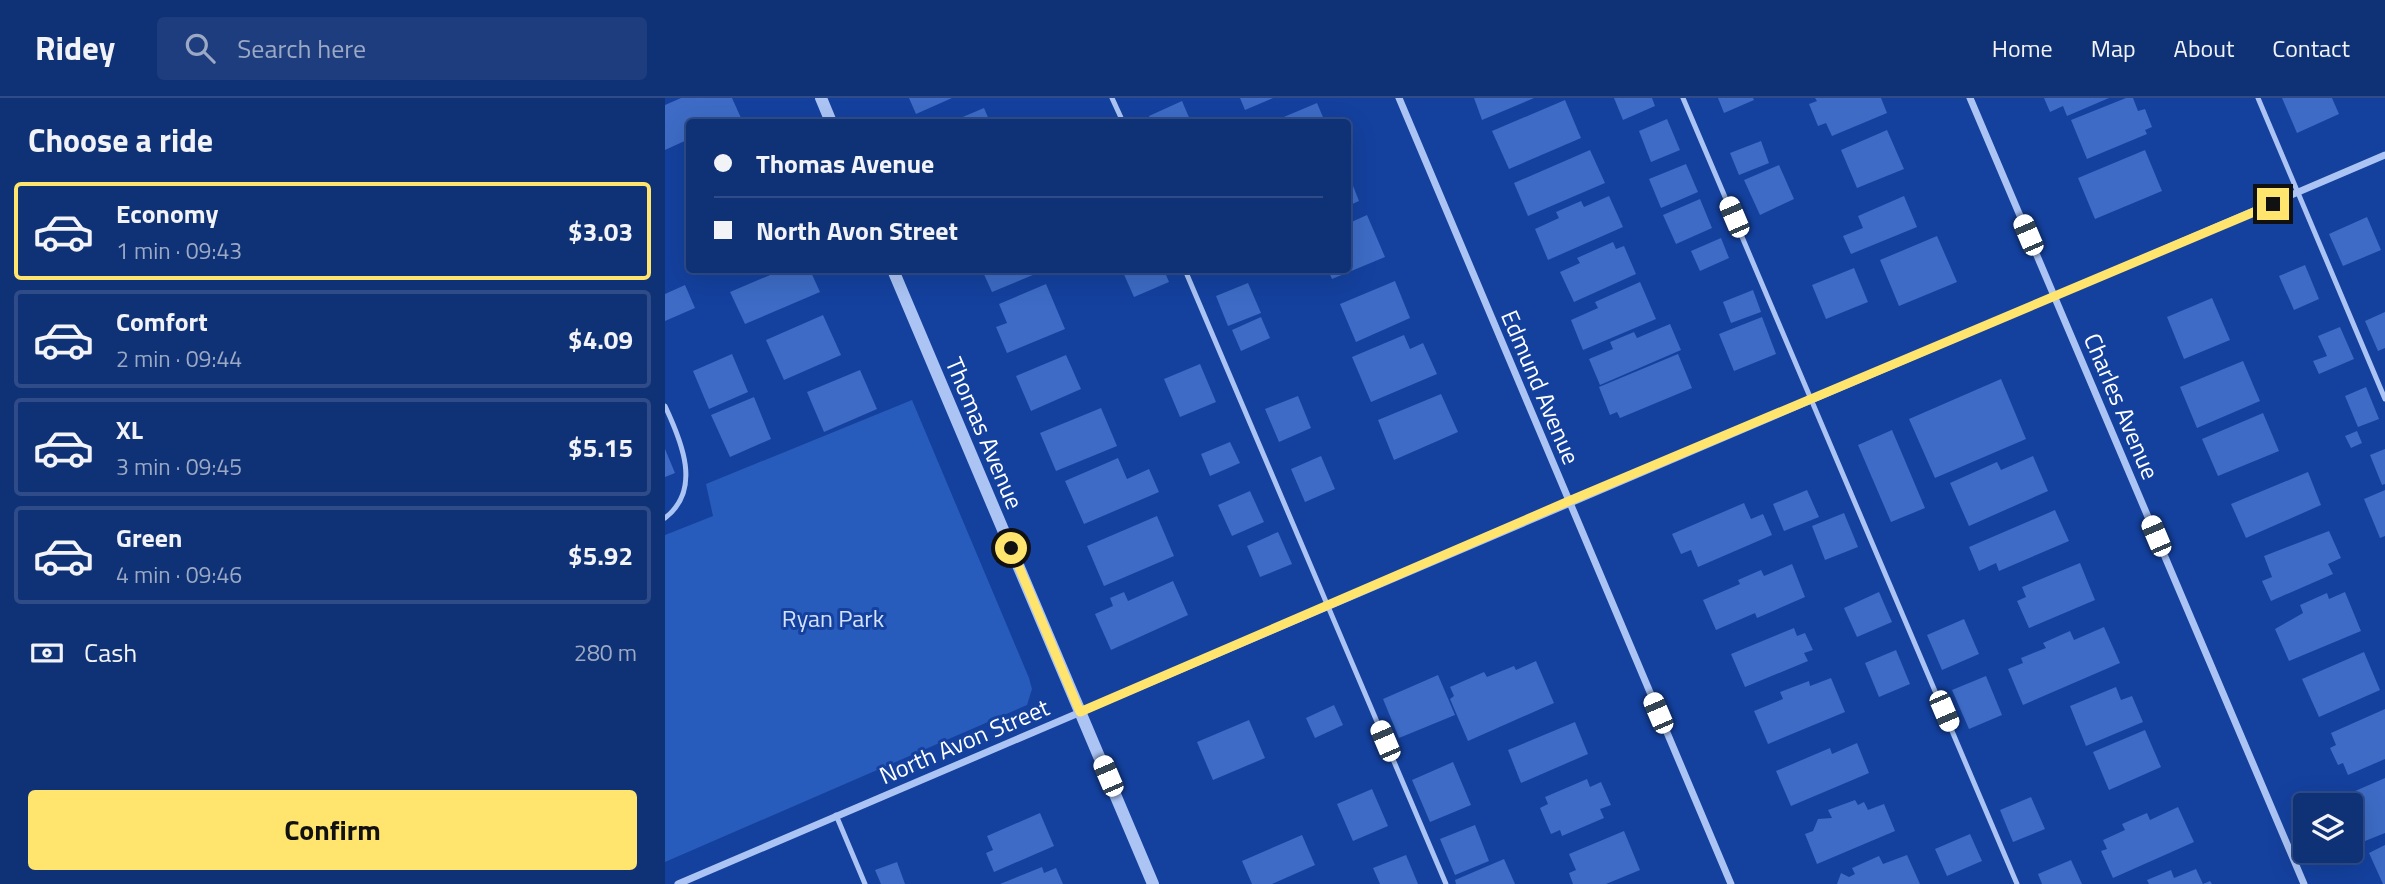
<!DOCTYPE html>
<html lang="en">
<head>
<meta charset="utf-8">
<style>
  :root { --surface:#0f3176; --page:#1d3d7e; --text:#f1f3f6; --muted:#9ba9c5; --line:#2f4c88; --accent:#ffe46e }
  body { margin:0; font-family:"Titillium Web",sans-serif; background:var(--page); color:var(--text); height:100vh; display:flex; flex-direction:column; font-size:26px; white-space:nowrap }
  * { box-sizing:border-box; margin:0 }
  p { font-size:23px; color:var(--muted) }
  .icon { flex:none; width:38px; height:38px; fill:none; stroke:currentColor; stroke-width:2; stroke-linecap:round; stroke-linejoin:round }
  .map { position:relative; flex:1; overflow:hidden }
  .panel { display:flex; flex-direction:column; background:var(--surface); width:665px }
  .panel>* { flex:none }
  .banner { position:absolute; left:21px; top:21px; width:665px; height:154px; border-radius:7px; box-shadow:0 7px 28px #0002,0 0 0 2px var(--line); display:grid; align-content:center; height:154px; padding:0 28px; background:var(--surface) }
  .fabs { position:absolute; left:1628px; top:695px; display:grid; gap:14px }
  .fabs a { display:grid; place-items:center; width:70px; height:70px; border-radius:7px; background:var(--surface); box-shadow:0 7px 28px #0002,0 0 0 2px var(--line); font-size:35px }
  .end { position:absolute; width:32px; height:32px; margin:-16px; border:9px solid #ffe46e; background:#111; box-shadow:0 0 0 4px #111 }
  .from { border-radius:50% }
  .car { position:absolute; width:21px; height:42px; margin:-21px -10px; border-radius:9px; box-shadow:0 0 5px 2px #0007; background:linear-gradient(#fff 24%,#345 0 40%,#fff 0 76%,#345 0 86%,#fff 0) }
  .banner b { display:flex; align-items:center; gap:24px; height:66px; font-size:26px }
  .banner b+b { border-top:2px solid var(--line) }
  .banner i { width:18px; height:18px; background:var(--text) }
  ul { padding:0; list-style:none }
  li { display:flex; align-items:center; gap:21px; height:98px; margin:0 14px 10px; padding:0 14px; border:4px solid var(--line); border-radius:7px }
  li div { flex:1 }
  li b { display:block; font-size:26px }
  li em { font-style:normal; font-weight:700 }
  li.active { border-color:var(--accent) }
  li>.icon { width:63px; height:63px; stroke-width:1.5 }
  h2 { padding:0 28px; font-size:32px; line-height:84px }
  .pay { display:flex; align-items:center; gap:18px; height:77px; padding:0 28px; font-size:26px }
  .pay p { margin-inline-start:auto }
  .action { display:flex; gap:14px; margin-top:auto; padding:14px 28px }
  .action a { flex:1; height:80px; border-radius:7px; background:var(--accent); color:#111; font-size:28px; font-weight:700; line-height:80px; text-align:center }
  header { display:flex; align-items:center; gap:42px; box-sizing:border-box; height:98px; padding:0 35px; background:var(--surface); border-bottom:2px solid var(--line) }
  header strong { font-size:33px }
  nav { display:flex; gap:38px; margin-inline-start:auto; font-size:24px }
  .search { width:490px; height:63px; background:var(--page); display:flex; align-items:center; gap:18px; box-sizing:border-box; padding:0 24px; border-radius:7px; color:var(--muted); font-size:26px }
  main { display:flex; flex:1; min-height:0 }
  .map>svg:first-child { display:block }
  .green { fill:#275bbc }
  .building { fill:#3d6bc5 }
  .lines { fill:none; stroke-linecap:round; stroke-linejoin:round }
  .service { stroke:#abc4f4; stroke-width:5 }
  .minor { stroke:#abc4f4; stroke-width:7 }
  .tertiary { stroke:#abc4f4; stroke-width:12 }
  .route { stroke:#ffe46e; stroke-width:9 }
  .labels { text-anchor:middle; dominant-baseline:central; stroke-width:6; stroke-linejoin:round; paint-order:stroke }
  .street-label { font-size:24px; fill:#fff; stroke:#14419e }
  .park-label { font-size:24px; fill:#d4e2fd; stroke:#14419e }
</style>
</head>
<body>
<header>
<strong>Ridey</strong>
<div class="search"><svg class="icon" aria-label="search" viewBox="0 0 24 24"><circle cx="10" cy="10" r="6"/><path d="M15 15l6 6"/></svg>Search here</div>
<nav><a>Home</a><a>Map</a><a>About</a><a>Contact</a></nav>
</header>
<main>
<section class="panel">
<h2>Choose a ride</h2>
<ul>
<li class="active"><svg class="icon" aria-label="car" viewBox="0 0 24 24"><path d="M5 17H2v-5l4-1 3-4h7l3 4 3 1v5h-3M9 17h6M6 11h13"/><circle cx="7" cy="17" r="2"/><circle cx="17" cy="17" r="2"/></svg><div><b>Economy</b><p>1 min · 09:43</p></div><em>$3.03</em></li>
<li><svg class="icon" aria-label="car" viewBox="0 0 24 24"><path d="M5 17H2v-5l4-1 3-4h7l3 4 3 1v5h-3M9 17h6M6 11h13"/><circle cx="7" cy="17" r="2"/><circle cx="17" cy="17" r="2"/></svg><div><b>Comfort</b><p>2 min · 09:44</p></div><em>$4.09</em></li>
<li><svg class="icon" aria-label="car" viewBox="0 0 24 24"><path d="M5 17H2v-5l4-1 3-4h7l3 4 3 1v5h-3M9 17h6M6 11h13"/><circle cx="7" cy="17" r="2"/><circle cx="17" cy="17" r="2"/></svg><div><b>XL</b><p>3 min · 09:45</p></div><em>$5.15</em></li>
<li><svg class="icon" aria-label="car" viewBox="0 0 24 24"><path d="M5 17H2v-5l4-1 3-4h7l3 4 3 1v5h-3M9 17h6M6 11h13"/><circle cx="7" cy="17" r="2"/><circle cx="17" cy="17" r="2"/></svg><div><b>Green</b><p>4 min · 09:46</p></div><em>$5.92</em></li>
</ul>
<div class="pay"><svg class="icon" aria-label="cash" viewBox="0 0 24 24"><path d="M3 7h18v10H3z"/><circle cx="12" cy="12" r="2"/></svg>Cash<p>280 m</p></div>
<div class="action"><a>Confirm</a></div>
</section>
<div class="map">
<svg width="1720" height="786" viewBox="0 0 1720 786">
  <rect width="100%" height="100%" fill="#14419e"/>
  <!-- green -->
  <path class="green" d="M247,302L364,580L367,591L362,607L0,764V437L48,418L41,386Z"/>
  <!-- building -->
  <g class="building">
    <path d="M16,0H67L76,20L65,24H24V41L0,52V7Z"/>
    <path d="M244,0H287L251,16Z"/>
    <path d="M575,0H608L580,12Z"/>
    <path d="M809,0H869L817,22Z"/>
    <path d="M949,0H987L990,8L958,22Z"/>
    <path d="M1053,0H1088L1089,2L1059,15Z"/>
    <path d="M1150,0H1216L1222,15L1167,38L1161,25L1153,28L1144,6L1152,3Z"/>
    <path d="M1379,0H1444L1402,18L1398,8L1385,14Z"/>
    <path d="M1461,0H1468L1473,13L1480,11L1487,29L1480,32L1482,36L1422,61L1406,22Z"/>
    <path d="M1617,0H1667L1674,16L1632,35Z"/>
    <path d="M900,2L916,40L844,71L827,33Z"/>
    <path d="M517,3L526,24H487L484,18Z"/>
    <path d="M652,5L660,24H607Z"/>
    <path d="M319,10L325,24H286Z"/>
    <path d="M1002,21L1015,52L986,64L974,33Z"/>
    <path d="M1222,32L1239,71L1192,90L1176,52Z"/>
    <path d="M1096,43L1104,65L1074,77L1065,55Z"/>
    <path d="M925,52L940,85L863,118L849,85Z"/>
    <path d="M1480,52L1497,93L1430,121L1413,80Z"/>
    <path d="M1021,66L1033,94L996,110L984,81Z"/>
    <path d="M1114,67L1129,101L1095,117L1079,82Z"/>
    <path d="M683,75L694,103L683,108Z"/>
    <path d="M944,98L958,129L883,162L870,131L894,120L891,114L916,103L919,109Z"/>
    <path d="M1239,98L1252,129L1186,156L1178,138L1198,130L1193,118Z"/>
    <path d="M1035,101L1047,130L1011,146L998,117Z"/>
    <path d="M702,117L720,159L667,181L663,172H682V126Z"/>
    <path d="M1702,119L1716,152L1678,168L1664,136Z"/>
    <path d="M1272,138L1292,184L1234,208L1215,162Z"/>
    <path d="M1056,140L1064,160L1035,173L1026,153Z"/>
    <path d="M948,144L951,151L959,148L971,176L909,204L895,174L915,165L912,160Z"/>
    <path d="M1640,167L1654,201L1629,212L1614,178Z"/>
    <path d="M1189,170L1203,204L1161,221L1147,187Z"/>
    <path d="M117,172H145L155,194L80,226L65,194Z"/>
    <path d="M317,172H380L327,194Z"/>
    <path d="M457,172H499L504,184L469,199Z"/>
    <path d="M730,183L745,220L691,244L675,206Z"/>
    <path d="M975,184L991,221L918,252L906,222L933,210L930,204Z"/>
    <path d="M583,185L596,215L563,228L551,198Z"/>
    <path d="M381,186L400,231L342,255L331,229L342,225L334,206Z"/>
    <path d="M20,187L30,210L0,223V196Z"/>
    <path d="M1088,192L1096,214L1066,225L1058,204Z"/>
    <path d="M1547,200L1565,242L1519,261L1502,219Z"/>
    <path d="M1720,214V250L1713,253L1700,223Z"/>
    <path d="M158,217L176,257L119,282L101,242Z"/>
    <path d="M596,219L605,240L576,253L567,232Z"/>
    <path d="M1097,219L1111,256L1069,273L1054,236Z"/>
    <path d="M1005,226L1016,252L935,287L924,261L948,251L945,244L969,234L972,240Z"/>
    <path d="M1675,229L1689,261L1654,276L1648,263L1662,258L1653,238Z"/>
    <path d="M739,237L745,251L758,245L772,276L706,304L687,259Z"/>
    <path d="M67,256L83,294L44,311L28,273Z"/>
    <path d="M1013,256L1027,290L955,320L952,314L945,317L934,289Z"/>
    <path d="M401,257L416,291L366,313L351,278Z"/>
    <path d="M1578,263L1595,303L1532,330L1515,289Z"/>
    <path d="M535,266L551,304L515,319L499,281Z"/>
    <path d="M195,272L212,311L159,334L142,294Z"/>
    <path d="M1336,281L1361,341L1270,380L1244,321Z"/>
    <path d="M1701,289L1714,321L1693,329L1680,298Z"/>
    <path d="M776,296L793,334L729,362L713,322Z"/>
    <path d="M633,298L646,330L614,344L600,311Z"/>
    <path d="M89,299L106,341L65,359L46,317Z"/>
    <path d="M436,310L452,348L391,373L375,335Z"/>
    <path d="M1598,315L1614,353L1553,378L1537,341Z"/>
    <path d="M1227,332L1260,410L1226,424L1193,347Z"/>
    <path d="M1692,333L1697,345L1686,350L1680,338Z"/>
    <path d="M565,344L575,365L545,378L536,356Z"/>
    <path d="M0,351L10,375L0,379Z"/>
    <path d="M1720,351V386L1717,387L1705,357Z"/>
    <path d="M656,358L670,391L640,404L626,371Z"/>
    <path d="M1368,358L1383,393L1304,428L1285,385L1332,364L1336,372Z"/>
    <path d="M453,360L462,381L484,371L494,394L419,426L400,383Z"/>
    <path d="M1643,374L1656,407L1581,440L1566,406Z"/>
    <path d="M1142,392L1154,419L1119,433L1108,406Z"/>
    <path d="M1720,392V438L1715,440L1699,401Z"/>
    <path d="M585,393L599,424L567,438L553,407Z"/>
    <path d="M1079,405L1086,421L1098,416L1107,437L1033,469L1026,452L1016,456L1007,436Z"/>
    <path d="M1390,412L1404,443L1334,473L1331,465L1314,473L1304,449Z"/>
    <path d="M1179,415L1193,449L1160,462L1147,428Z"/>
    <path d="M492,418L509,458L439,488L422,448Z"/>
    <path d="M1664,433L1676,460L1663,466L1668,476L1606,503L1597,483L1607,479L1599,458Z"/>
    <path d="M613,434L627,466L595,479L582,448Z"/>
    <path d="M1415,465L1430,502L1364,530L1352,503L1361,499L1357,489Z"/>
    <path d="M1127,466L1140,499L1092,520L1090,515L1051,532L1038,502L1075,486L1073,482L1096,472L1099,478Z"/>
    <path d="M508,483L523,517L446,552L430,516L448,508L445,500L459,494L463,503Z"/>
    <path d="M1214,494L1227,524L1192,539L1179,510Z"/>
    <path d="M1680,494L1696,533L1624,563L1610,531L1638,515L1635,507L1662,495L1664,501Z"/>
    <path d="M1299,521L1314,556L1277,572L1262,537Z"/>
    <path d="M1439,529L1455,565L1358,607L1343,571L1358,565L1356,560L1381,550L1378,545L1405,533L1409,542Z"/>
    <path d="M1129,530L1132,538L1140,535L1148,552L1139,555L1143,563L1080,589L1066,556Z"/>
    <path d="M1231,552L1245,586L1214,599L1200,565Z"/>
    <path d="M1699,554L1715,592L1654,619L1637,581Z"/>
    <path d="M871,563L889,605L803,643L785,601L789,598L785,589L819,574L822,579L849,568L851,572Z"/>
    <path d="M773,577L790,617L734,640L718,601Z"/>
    <path d="M1321,578L1337,617L1304,631L1287,592Z"/>
    <path d="M1166,580L1180,614L1103,646L1089,613L1118,601L1115,594L1144,583L1145,588Z"/>
    <path d="M1451,589L1456,602L1467,598L1478,624L1421,648L1405,608Z"/>
    <path d="M669,607L678,627L650,640L641,620Z"/>
    <path d="M1720,611V661L1683,677L1678,665L1673,667L1665,650L1671,647L1666,635Z"/>
    <path d="M584,622L600,660L548,682L532,644Z"/>
    <path d="M910,624L923,656L856,685L843,652Z"/>
    <path d="M1480,632L1496,669L1444,692L1428,654Z"/>
    <path d="M1192,645L1204,675L1126,708L1111,673L1165,650L1167,656Z"/>
    <path d="M788,664L806,707L765,724L747,682Z"/>
    <path d="M1720,680V735L1700,743L1681,697Z"/>
    <path d="M922,681L925,689L936,684L946,707L935,711L939,720L897,738L895,732L886,736L875,710L883,706L880,699Z"/>
    <path d="M707,691L723,728L688,743L672,706Z"/>
    <path d="M1366,699L1380,731L1348,744L1335,712Z"/>
    <path d="M1190,702L1193,707L1199,704L1203,712L1219,706L1230,733L1152,766L1140,736L1148,733L1153,721L1167,720L1163,712Z"/>
    <path d="M1513,709L1529,744L1448,780L1436,753L1442,751L1438,742L1460,732L1457,726L1482,715L1485,722Z"/>
    <path d="M375,715L389,748L329,774L321,755L328,752L322,738Z"/>
    <path d="M810,727L824,763L790,777L775,741Z"/>
    <path d="M959,733L975,772L941,786H908L904,775L911,772L904,756Z"/>
    <path d="M1305,736L1317,763L1282,778L1270,751Z"/>
    <path d="M637,737L650,767L607,786H587L577,763Z"/>
    <path d="M1720,747V786H1718L1704,755Z"/>
    <path d="M741,757L753,786H715L708,770Z"/>
    <path d="M1242,757L1255,786H1172L1176,775L1184,779L1190,776L1187,770L1214,758L1218,766Z"/>
    <path d="M839,761L850,786H791L790,782Z"/>
    <path d="M1406,762L1417,786H1377L1373,776Z"/>
    <path d="M232,764L240,786H216L210,772Z"/>
    <path d="M377,769L379,775L391,770L398,786H335Z"/>
    <path d="M1531,771L1538,786L1545,783L1547,786H1484L1482,782L1506,772L1509,780Z"/>
  </g>
  <g class="lines">
    <!-- service -->
    <g class="service">
      <path d="M447,0L458,24"/>
      <path d="M1018,0L1352,786"/>
      <path d="M1593,0L1720,301"/>
      <path d="M520,172L781,786"/>
      <path d="M0,308C17,344 37,392 0,420"/>
      <path d="M171,717L200,786"/>
    </g>
    <!-- minor -->
    <g class="minor">
      <path d="M734,0L1066,786"/>
      <path d="M1305,0L1639,786"/>
      <path d="M13,786L1720,57"/>
    </g>
    <!-- tertiary -->
    <g class="tertiary">
      <path d="M156,0L166,24"/>
      <path d="M228,172L488,786"/>
    </g>
  </g>
  <g class="lines">
    <!-- route -->
    <path class="route" d="M346,450L415,614L904,403L1608,106"/>
  </g>
  <g class="labels">
    <!-- street labels -->
    <g class="street-label">
      <text transform="translate(876 289) rotate(67)">Edmund Avenue</text>
      <text transform="translate(1457 308) rotate(67)">Charles Avenue</text>
      <text transform="translate(320 335) rotate(67)">Thomas Avenue</text>
      <text transform="translate(299 643) rotate(-23)">North Avon Street</text>
    </g>
    <!-- park labels -->
    <g class="park-label">
      <text x="168" y="520">Ryan Park</text>
    </g>
  </g>
</svg>
<div class="fabs">
<a><svg class="icon" aria-label="layers" viewBox="0 0 24 24"><path d="M12 4l9 5-9 5-9-5zM3 14l9 5 9-5"/></svg></a>
</div>
<i class="end from" style="left:346px;top:450px"></i>
<i class="end" style="left:1608px;top:106px"></i>
<i class="car" style="left:1069px;top:119px;rotate:337deg"></i>
<i class="car" style="left:1363px;top:137px;rotate:337deg"></i>
<i class="car" style="left:1491px;top:438px;rotate:337deg"></i>
<i class="car" style="left:1279px;top:613px;rotate:157deg"></i>
<i class="car" style="left:993px;top:615px;rotate:337deg"></i>
<i class="car" style="left:720px;top:643px;rotate:337deg"></i>
<i class="car" style="left:443px;top:678px;rotate:337deg"></i>
<div class="banner">
<b><i class="from"></i>Thomas Avenue</b>
<b><i></i>North Avon Street</b>
</div>
</div>
</main>
</body>
</html>
